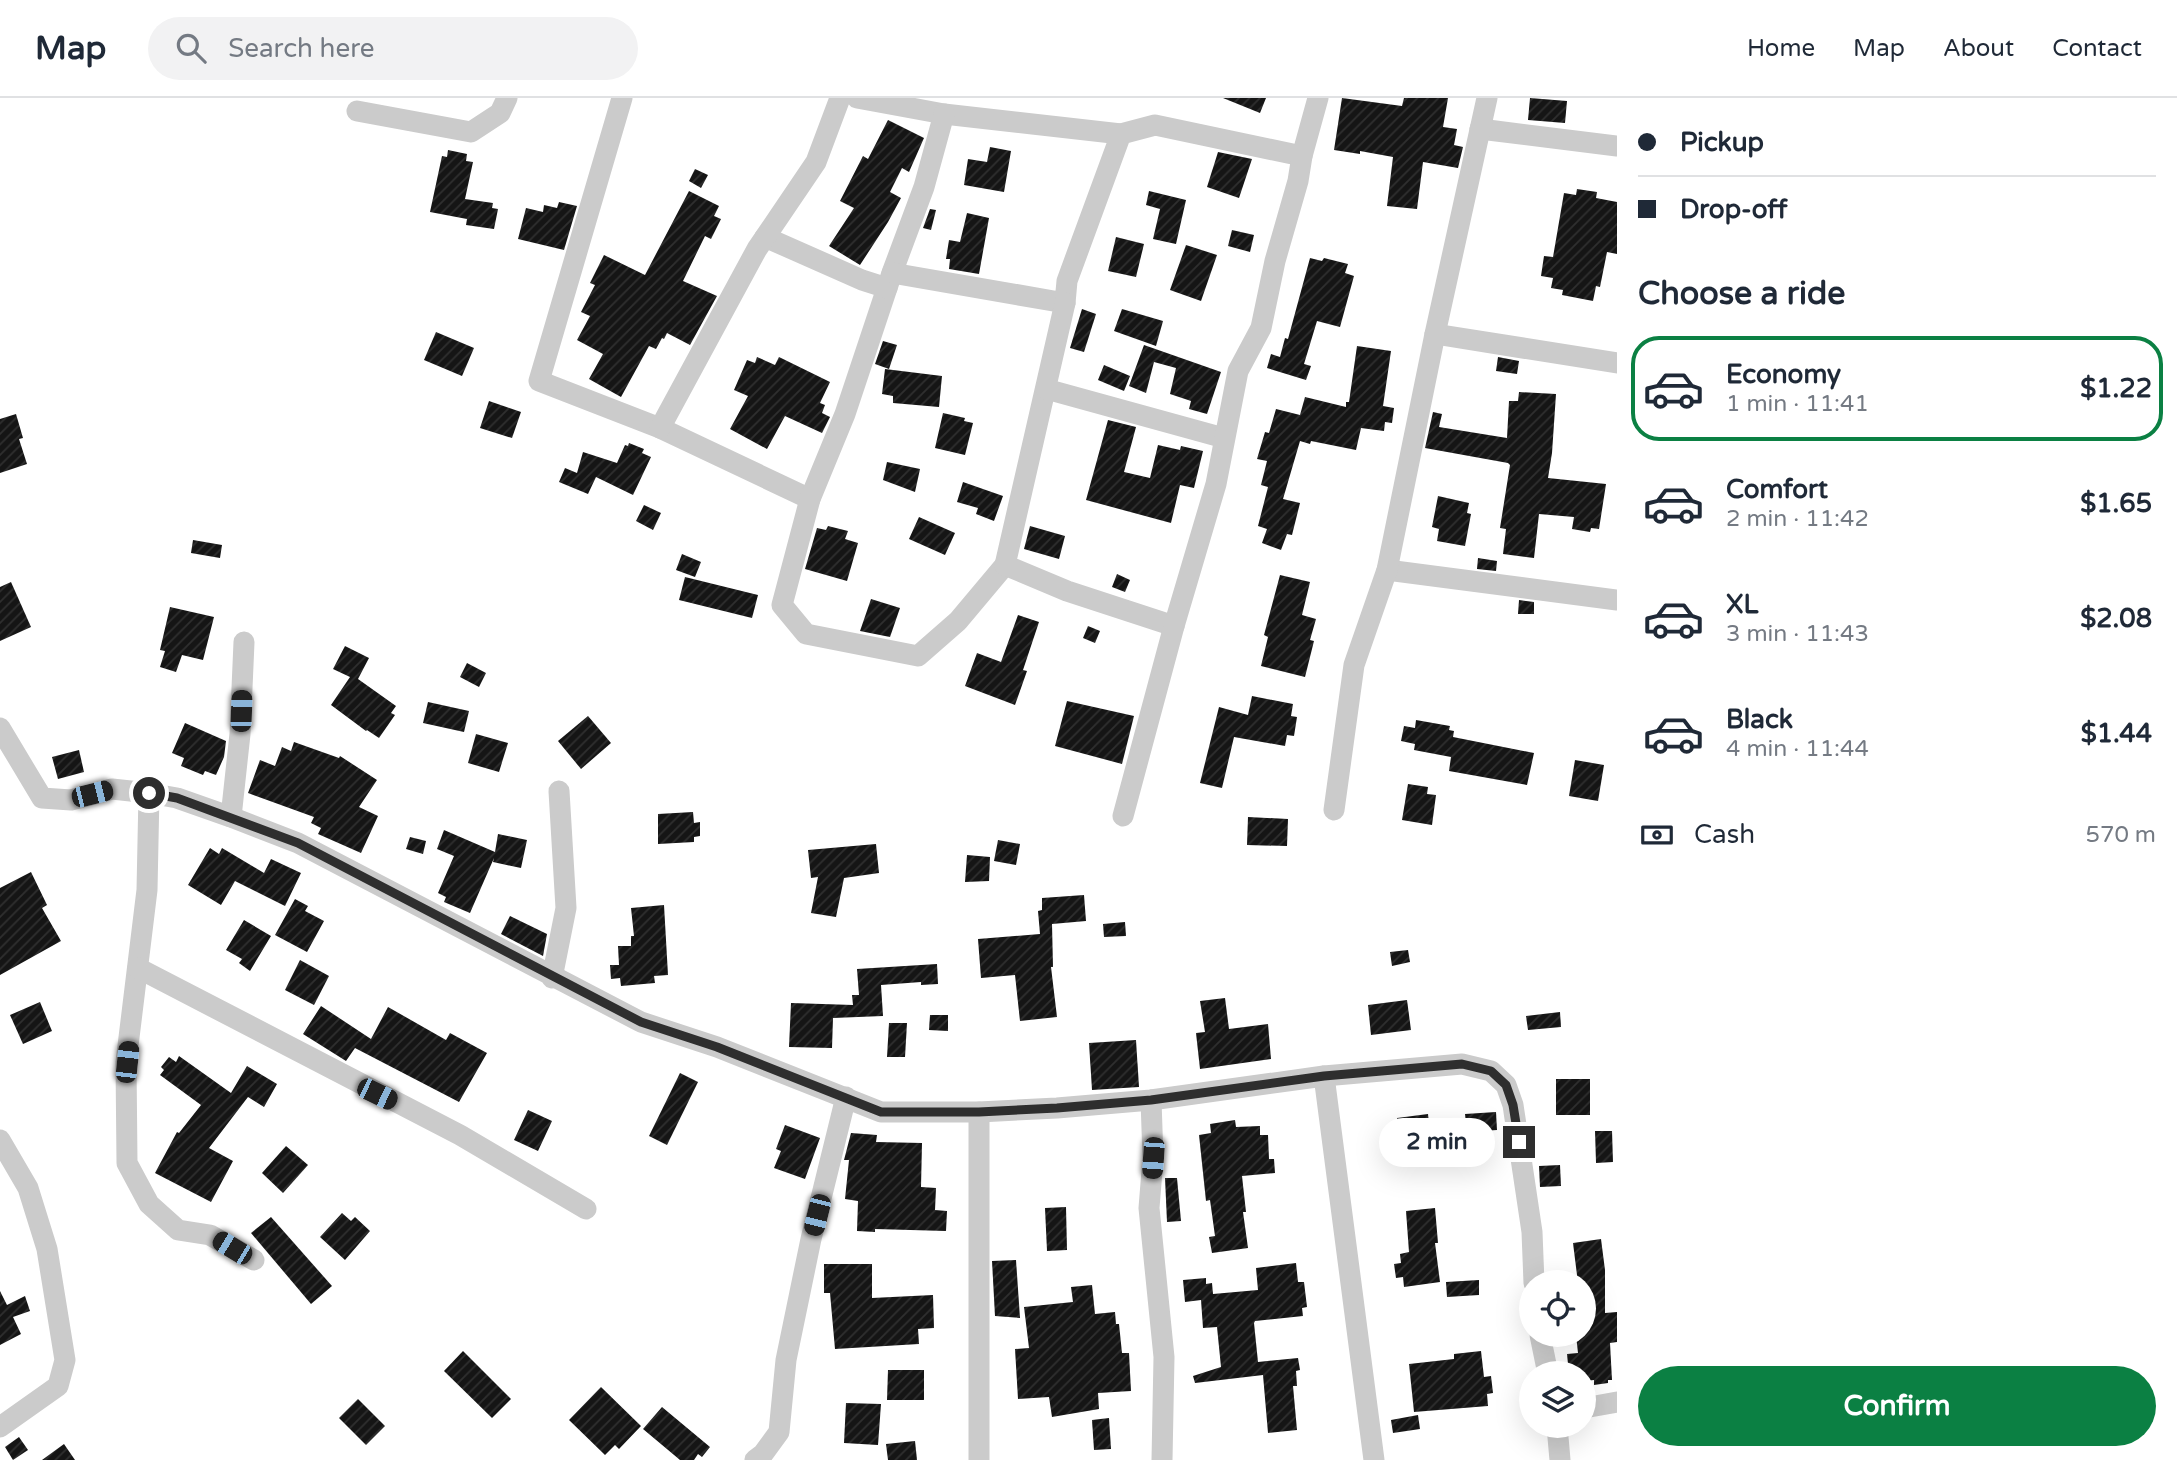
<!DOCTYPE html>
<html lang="en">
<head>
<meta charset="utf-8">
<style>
  :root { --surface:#fff; --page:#f2f2f3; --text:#1f2937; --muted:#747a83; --line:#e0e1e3; --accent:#0b8043 }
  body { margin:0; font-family:"Varela Round",sans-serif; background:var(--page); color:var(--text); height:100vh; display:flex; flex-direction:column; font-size:26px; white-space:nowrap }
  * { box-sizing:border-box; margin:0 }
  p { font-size:23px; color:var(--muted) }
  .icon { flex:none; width:38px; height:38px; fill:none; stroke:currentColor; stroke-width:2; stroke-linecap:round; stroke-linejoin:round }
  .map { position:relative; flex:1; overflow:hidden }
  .drawer { display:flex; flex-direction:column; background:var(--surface); width:560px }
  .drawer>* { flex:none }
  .banner { display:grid; align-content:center; height:154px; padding:0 21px; background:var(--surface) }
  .tools { position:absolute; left:1519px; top:1172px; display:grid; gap:14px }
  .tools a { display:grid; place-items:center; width:77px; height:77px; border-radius:50%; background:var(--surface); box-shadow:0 7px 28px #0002; font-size:35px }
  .end { position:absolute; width:32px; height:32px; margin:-16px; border:9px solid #2e2e2e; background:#fff; box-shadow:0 0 0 4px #fff }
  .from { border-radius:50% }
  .bubble { position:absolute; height:49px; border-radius:24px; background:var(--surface); box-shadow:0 7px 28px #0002; font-size:23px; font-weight:700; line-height:49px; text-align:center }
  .car { position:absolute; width:21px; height:42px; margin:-21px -10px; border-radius:9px; box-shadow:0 0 5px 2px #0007; background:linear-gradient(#222 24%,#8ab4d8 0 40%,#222 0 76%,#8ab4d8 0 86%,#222 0) }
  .banner b { display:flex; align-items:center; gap:24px; height:66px; font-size:26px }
  .banner b+b { border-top:2px solid var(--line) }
  .banner i { width:18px; height:18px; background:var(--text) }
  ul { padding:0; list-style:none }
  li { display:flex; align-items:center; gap:21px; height:105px; margin:0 14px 10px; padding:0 7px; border:4px solid transparent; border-radius:28px }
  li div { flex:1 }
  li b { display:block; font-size:26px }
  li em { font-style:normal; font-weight:700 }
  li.on { border-color:var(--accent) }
  li>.icon { width:63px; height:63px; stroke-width:1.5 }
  h2 { padding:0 21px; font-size:32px; line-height:84px }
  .pay { display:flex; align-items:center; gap:18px; height:77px; padding:0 21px; font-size:26px }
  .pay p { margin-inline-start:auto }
  .primary-button { display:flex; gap:14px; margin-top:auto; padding:14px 21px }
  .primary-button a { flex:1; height:80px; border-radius:42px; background:var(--accent); color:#fff; font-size:28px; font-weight:700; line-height:80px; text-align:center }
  header { display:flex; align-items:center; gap:42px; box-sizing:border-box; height:98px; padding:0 35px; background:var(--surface); border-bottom:2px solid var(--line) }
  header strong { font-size:33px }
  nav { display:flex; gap:38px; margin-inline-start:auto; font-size:24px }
  .search { width:490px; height:63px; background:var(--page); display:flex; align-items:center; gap:18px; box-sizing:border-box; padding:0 24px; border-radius:38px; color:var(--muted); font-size:26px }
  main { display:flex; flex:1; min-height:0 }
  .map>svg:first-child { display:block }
  .building { fill:url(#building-hatch) }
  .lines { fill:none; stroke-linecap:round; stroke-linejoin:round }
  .minor { stroke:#cbcbcb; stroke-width:21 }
  .route { stroke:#2e2e2e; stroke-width:9 }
</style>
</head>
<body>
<header>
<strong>Map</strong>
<div class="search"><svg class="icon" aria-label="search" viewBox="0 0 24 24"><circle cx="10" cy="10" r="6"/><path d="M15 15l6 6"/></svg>Search here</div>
<nav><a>Home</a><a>Map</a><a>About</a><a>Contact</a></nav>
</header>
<main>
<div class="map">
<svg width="1617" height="1362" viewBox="0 0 1617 1362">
  <defs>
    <pattern id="building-hatch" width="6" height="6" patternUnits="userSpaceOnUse" patternTransform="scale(1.75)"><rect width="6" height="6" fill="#151515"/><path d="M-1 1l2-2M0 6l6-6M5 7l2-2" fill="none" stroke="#2f2f2f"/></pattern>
  </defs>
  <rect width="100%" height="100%" fill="#fff"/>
  <!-- building -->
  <g class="building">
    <path d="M1223,0H1266L1260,15Z"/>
    <path d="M1342,0L1402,8L1404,0H1448L1443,29L1457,31L1454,47L1463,49L1458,70L1423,64L1417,111L1387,108L1393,59L1360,53V56L1334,52Z"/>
    <path d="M1530,0L1567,3L1565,25L1528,22Z"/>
    <path d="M888,22L924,40L909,74L902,70L890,94L901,100L888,124L860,167L829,148L854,110L840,103L863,58L868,61Z"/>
    <path d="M990,49L1011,53L1004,94L964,87L968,61L987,64Z"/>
    <path d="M448,52L467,56L466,63L473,64L465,101L493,105L492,110L498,111L494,131L466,127L467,121L430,114L442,58L447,59Z"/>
    <path d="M1218,54L1252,61L1239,100L1207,89Z"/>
    <path d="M695,71L708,77L701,90L689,83Z"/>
    <path d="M1577,91L1597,94L1596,100L1617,104V156L1607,154L1600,189L1596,188L1593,203L1562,197L1563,192L1551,190L1553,180L1541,178L1544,158L1553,159L1564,95L1576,97Z"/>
    <path d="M689,93L719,108L714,118L721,121L711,141L705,138L683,183L717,198L690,247L667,235L664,241L662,240L656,251L649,248L621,299L589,281L603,256L577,242L590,218L581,214L595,187L590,185L604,157L645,177Z"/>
    <path d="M1149,93L1186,102L1176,146L1153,141L1160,111L1146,107Z"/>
    <path d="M559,104L577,108L564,152L518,141L526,110L543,114L544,107L557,110Z"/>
    <path d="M930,111L936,112L931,132L923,130Z"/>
    <path d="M967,115L989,120L979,176L949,171L950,161H946L949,142L960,144Z"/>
    <path d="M1232,132L1254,137L1250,154L1228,148Z"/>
    <path d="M1116,139L1144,146L1136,179L1108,173Z"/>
    <path d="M1186,147L1217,157L1201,203L1170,192Z"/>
    <path d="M1310,160L1322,163L1324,160L1348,166L1345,175L1354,178L1340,229L1317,223L1304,266L1311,268L1306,282L1267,270L1271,256L1280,259L1285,240L1288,241Z"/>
    <path d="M1082,211L1096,216L1084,254L1070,250Z"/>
    <path d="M1122,211L1163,223L1156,248L1114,233Z"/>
    <path d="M436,234L474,250L462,278L424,262Z"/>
    <path d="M883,243L897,247L889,271L875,266Z"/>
    <path d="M1144,247L1221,274L1207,316L1189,311L1191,303L1170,296L1176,270L1154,264L1146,295L1129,288Z"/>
    <path d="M1357,248L1391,253L1383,308L1394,310L1392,325L1385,324L1384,333L1361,330L1356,352L1311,343L1310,346L1300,343L1283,401L1300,405L1292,437L1287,436L1281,452L1262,445L1267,431L1258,428L1268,389L1261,387L1267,363L1257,361L1265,334L1269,335L1276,311L1300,317L1305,299L1346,309V304H1349Z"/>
    <path d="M757,259L775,267L779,259L830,284L820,305L825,307L822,315L830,319L822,335L785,318L767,351L730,331L748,298L734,292L747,262L755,265Z"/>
    <path d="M1498,259L1519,263L1517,276L1496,273Z"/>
    <path d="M1104,267L1130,278L1124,293L1098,282Z"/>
    <path d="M885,271L942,278L939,309L893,305V298L882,296Z"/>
    <path d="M1519,294L1556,296L1552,355L1548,380L1606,386L1599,431L1591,430L1590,434L1572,431L1574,419L1539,416L1534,460L1503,456L1506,431L1500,430L1510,367L1508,365L1425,350L1433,314L1442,316L1439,329L1507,340L1509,303H1518Z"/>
    <path d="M489,303L521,314L512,340L480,330Z"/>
    <path d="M943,315L965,320L964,323L973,325L965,357L935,350Z"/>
    <path d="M16,316L23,340L19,341L27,366L0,375V321Z"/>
    <path d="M1108,322L1136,329L1124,374L1150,380L1158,347L1180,352L1181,348L1203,353L1194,390L1180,387L1171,425L1086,402Z"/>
    <path d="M629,345L644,351L642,355L651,359L633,397L596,379L588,396L559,384L565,370L577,375L583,354L617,365L625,347L628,348Z"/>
    <path d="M887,364L920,371L915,394L883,382Z"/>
    <path d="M963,384L1003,398L994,423L976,416L978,410L957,404Z"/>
    <path d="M1438,398L1469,405L1467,415L1471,416L1465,448L1437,443L1439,431L1432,429Z"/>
    <path d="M644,407L661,415L653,432L636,423Z"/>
    <path d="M919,419L955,435L945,457L909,441Z"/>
    <path d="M828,428L848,433L845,441L858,445L847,483L805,471L817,430L826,432Z"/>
    <path d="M1030,428L1065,438L1059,461L1024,451Z"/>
    <path d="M193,442L222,447L220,460L191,455Z"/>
    <path d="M682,456L701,464L695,479L676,472Z"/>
    <path d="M1478,460L1497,463L1496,473L1477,471Z"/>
    <path d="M1117,476L1130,482L1125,494L1112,489Z"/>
    <path d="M1280,477L1310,484L1302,517L1316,521L1310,542L1314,543L1305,579L1261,568L1268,539L1264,537Z"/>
    <path d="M685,479L758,497L752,520L679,502Z"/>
    <path d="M11,484L31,529L0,543V489Z"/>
    <path d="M871,501L900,510L890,539L860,533Z"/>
    <path d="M1519,502L1534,504V516H1518Z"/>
    <path d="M170,509L214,519L203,562L182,557L176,574L160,569L165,553L160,552Z"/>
    <path d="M1018,517L1039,524L1023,572L1027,573L1015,607L965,588L977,555L1001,564Z"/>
    <path d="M1088,528L1100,533L1095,545L1083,540Z"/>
    <path d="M345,548L369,560L358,581L396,608L391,615L395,617L379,640L367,632L366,633L331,607L350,579L333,571Z"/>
    <path d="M467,565L486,575L479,589L460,579Z"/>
    <path d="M1252,598L1293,606L1291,618L1297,619L1294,638L1287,637L1285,648L1234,639L1222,690L1200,685L1219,609L1248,617Z"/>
    <path d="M1067,603L1134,618L1122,666L1055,648Z"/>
    <path d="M428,604L469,613L464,634L423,625Z"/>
    <path d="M588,618L611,645L581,671L558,643Z"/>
    <path d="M1416,622L1450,628L1449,632L1454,633L1453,639L1534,655L1527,687L1449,673L1451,659L1414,652L1415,646L1401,643L1404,628L1415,630Z"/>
    <path d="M185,625L226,643L224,659L216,677L205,673L203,677L181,668L184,660L172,655Z"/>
    <path d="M476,636L508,645L499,674L468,665Z"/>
    <path d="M294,644L339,660L340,658L377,682L359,709L378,718L361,755L318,736L321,730L311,725L314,719L248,695L260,662L275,668L282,649L291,653Z"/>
    <path d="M79,652L84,674L58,681L52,659Z"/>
    <path d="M1575,662L1604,667L1598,703L1569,698Z"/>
    <path d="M1408,686L1428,689L1427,696L1436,697L1432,727L1402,722Z"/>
    <path d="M693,714L694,725L700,724V738L694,739V744L658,746V716Z"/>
    <path d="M1248,719L1288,721L1287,748L1247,747Z"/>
    <path d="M444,732L495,754L498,736L527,742L521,770L493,764L494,760L470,815L444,804L446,799L438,795L454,758L437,751Z"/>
    <path d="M410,739L426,743L423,756L406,751Z"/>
    <path d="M998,742L1020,746L1016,767L994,763Z"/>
    <path d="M876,746L879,775L844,780L836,819L811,815L818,779L811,780L808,752Z"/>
    <path d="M210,750L219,756L222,750L264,775L271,761L301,775L285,808L235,783L221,807L188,787Z"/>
    <path d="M967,757L990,759L989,783L965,784Z"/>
    <path d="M31,774L47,807L42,810L61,843L0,877V790Z"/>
    <path d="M1084,797L1086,823L1052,826L1053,869H1051L1057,919L1020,923L1015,877L981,880L978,841L1040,836L1038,813L1042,812V800Z"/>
    <path d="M295,801L308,808L305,813L324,823L307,854L275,837Z"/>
    <path d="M664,807L668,877L654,878L655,885L621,888L620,880L611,881L610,867H619L618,848H631V838H634L631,810Z"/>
    <path d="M510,818L547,836L543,858L501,836Z"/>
    <path d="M244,822L271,838L250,873L239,865L242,861L226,852Z"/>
    <path d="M1125,824L1126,838L1104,839L1103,826Z"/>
    <path d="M1408,852L1410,864L1392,868L1390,854Z"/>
    <path d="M300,862L329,878L314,907L285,892Z"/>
    <path d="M937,866L938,886L921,887V884L881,887L883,918L833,920L832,950L789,949L791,905L853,907L852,897H859L857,871Z"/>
    <path d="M1225,900L1229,931L1268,926L1271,961L1200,971L1196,935L1205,934L1200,903Z"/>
    <path d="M1407,902L1411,932L1371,937L1368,907Z"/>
    <path d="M40,904L52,933L23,946L10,917Z"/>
    <path d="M321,908L371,941L388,909L446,942L450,935L487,955L459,1004L355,950L346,963L303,936Z"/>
    <path d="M1560,914L1561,929L1528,932L1526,918Z"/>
    <path d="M930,917H948V933L929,932Z"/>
    <path d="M889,925H907L905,959H887Z"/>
    <path d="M1136,942L1139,989L1092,992L1089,945Z"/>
    <path d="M179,958L231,995L247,968L277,986L264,1009L248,999L209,1050L233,1063L211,1104L155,1075L177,1034L179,1035L201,1007L160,977L164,972L161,969L169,959L176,964Z"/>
    <path d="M680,975L698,984L667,1047L649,1038Z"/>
    <rect x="1556" y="981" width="34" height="36"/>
    <path d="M528,1012L552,1023L538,1053L514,1042Z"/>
    <path d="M1496,1014L1497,1032L1467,1034L1465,1016Z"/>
    <path d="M1428,1016L1433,1062L1404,1066L1397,1020Z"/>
    <path d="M1235,1022L1236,1029L1260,1028V1037H1268L1269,1061H1274L1275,1075L1242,1078L1246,1114H1243L1248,1150L1212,1155L1209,1139L1215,1138L1210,1102L1206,1103L1199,1037L1211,1035L1210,1026Z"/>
    <path d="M785,1027L820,1040L805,1081L774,1070L781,1053L776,1051Z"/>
    <path d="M1595,1033H1612L1613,1064L1596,1065Z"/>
    <path d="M851,1035L877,1037L876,1044L922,1045L921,1089L936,1090L935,1112L947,1113L946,1133L875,1131V1134L857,1133L858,1103L845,1101L849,1062H844Z"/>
    <path d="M286,1048L308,1067L283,1095L262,1075Z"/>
    <path d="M1560,1067L1561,1088L1540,1089L1539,1068Z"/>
    <path d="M1165,1080H1177L1181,1123L1167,1124Z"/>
    <path d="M1066,1109L1067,1152L1047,1153L1045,1110Z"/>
    <path d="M1435,1110L1438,1145H1435L1440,1184L1404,1189L1403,1179L1396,1180L1394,1166L1401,1165L1400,1156L1409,1154L1406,1113Z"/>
    <path d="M342,1115L351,1123L355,1119L370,1133L345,1162L320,1139Z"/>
    <path d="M271,1119L332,1188L311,1206L251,1135Z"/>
    <path d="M1601,1141L1605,1172V1215L1617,1214V1244L1610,1245L1612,1282H1608V1285L1594,1287V1282L1584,1283V1276H1569L1567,1256L1578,1255L1576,1237H1584V1185H1578L1573,1145Z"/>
    <path d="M1016,1162L1020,1220L995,1218L992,1163Z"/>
    <path d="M1296,1165L1298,1184H1304L1307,1209L1302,1210L1303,1218L1255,1223L1254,1225L1258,1264L1298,1260L1300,1272L1296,1273L1297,1288H1293L1297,1332L1268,1335L1263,1277L1195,1285L1193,1278L1221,1269L1217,1229L1203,1230L1201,1202L1185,1204L1183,1182L1206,1180V1186L1212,1185L1213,1196L1258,1192L1256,1170Z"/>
    <path d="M824,1166H872V1200L933,1197L934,1230L918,1231L919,1246L835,1251L830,1195H824Z"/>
    <path d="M1479,1182V1197L1447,1199L1446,1184Z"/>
    <path d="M1092,1187L1095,1216L1115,1214L1116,1226H1119L1122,1255H1129L1131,1293L1098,1295L1099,1311L1052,1319L1049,1299L1018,1301L1015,1251L1029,1250L1024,1209L1073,1204L1071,1189Z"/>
    <path d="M0,1193L7,1207L25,1198L30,1213L13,1219L21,1236L0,1247Z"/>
    <path d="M463,1253L511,1301L492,1320L444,1273Z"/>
    <path d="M1481,1253L1484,1279L1491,1278L1493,1295L1487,1296L1488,1308L1414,1314L1409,1266L1454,1261V1256Z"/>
    <path d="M888,1272H924V1302H887Z"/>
    <path d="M601,1289L641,1328L619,1351L615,1347L605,1357L569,1322Z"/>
    <path d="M358,1301L385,1328L366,1347L339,1320Z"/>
    <path d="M846,1305L881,1306L878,1347L844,1345Z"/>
    <path d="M662,1309L710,1349L702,1359L698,1356L694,1362H680L643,1331Z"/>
    <path d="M1418,1317L1420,1331L1393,1335L1391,1322Z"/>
    <path d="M1109,1320L1111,1351L1094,1352L1092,1322Z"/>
    <path d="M19,1339L28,1352L13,1362L5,1349Z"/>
    <path d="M915,1343L917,1362H888L886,1346Z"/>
    <path d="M64,1346L75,1362H42Z"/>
  </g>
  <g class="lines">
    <!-- minor -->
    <g class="minor">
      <path d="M622,0L539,283L660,330L810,401"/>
      <path d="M857,0L944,16L1121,36"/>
      <path d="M357,13L471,34L500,15L507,0"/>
      <path d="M944,16L924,89L892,175L845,316L810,401L782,507L806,536L918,558L958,523L1005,467"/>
      <path d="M1480,31L1617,48"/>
      <path d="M765,139L862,182L887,190"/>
      <path d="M892,175L1065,205L1067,183L1121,36L1155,27L1302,58"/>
      <path d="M1065,205L1005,467L1067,493L1174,528"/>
      <path d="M1435,236L1617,265"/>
      <path d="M1046,291L1224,340"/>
      <path d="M660,330L757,151L816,64L840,0"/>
      <path d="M1387,472L1617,502"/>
      <path d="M0,630L42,700L71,702L112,691L149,695L177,700L231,719L298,745L641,924L717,949L881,1014H979L1057,1010L1151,1002L1324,978L1462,966L1491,973L1506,987L1513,1007L1532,1134L1534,1185"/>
      <path d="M149,695L147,792L126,964L127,1065L149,1106L178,1132L210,1137L254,1162"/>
      <path d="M1334,712L1354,567L1387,472L1435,236L1487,0"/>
      <path d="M1123,718L1174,528L1216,386L1238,273L1261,230L1275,163L1298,83L1302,58L1318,0"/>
      <path d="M231,719L240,636L244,544"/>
      <path d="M138,870L460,1037L586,1111"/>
      <path d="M552,880L566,810L559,693"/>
      <path d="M1324,978L1374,1362"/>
      <path d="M1151,1002L1153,1060L1149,1110L1164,1259L1162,1362"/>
      <path d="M979,1014V1362"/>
      <path d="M0,1042L28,1090L47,1151L65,1262L58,1288L0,1329"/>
      <path d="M1540,1237L1548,1276"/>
      <path d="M1584,1310L1617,1304"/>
      <path d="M1557,1328L1560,1362"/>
      <path d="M755,1362L763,1356L779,1334L786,1262L811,1141L846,999"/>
    </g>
  </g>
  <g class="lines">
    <!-- route -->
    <path class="route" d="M149,695L177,700L298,745L641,924L717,949L881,1014H979L1057,1010L1151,1002L1324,978L1462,966L1491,973L1506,987L1513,1007L1519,1044"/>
  </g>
</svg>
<div class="tools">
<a><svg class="icon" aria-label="locate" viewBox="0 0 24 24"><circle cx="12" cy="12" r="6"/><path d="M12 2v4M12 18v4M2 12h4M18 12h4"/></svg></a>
<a><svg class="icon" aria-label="layers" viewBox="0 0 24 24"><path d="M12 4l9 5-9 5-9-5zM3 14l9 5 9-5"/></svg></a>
</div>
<i class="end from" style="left:149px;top:695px"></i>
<i class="end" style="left:1519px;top:1044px"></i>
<div class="bubble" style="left:1379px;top:1020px;width:116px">2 min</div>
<i class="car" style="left:241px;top:613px;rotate:2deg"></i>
<i class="car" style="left:92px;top:696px;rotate:76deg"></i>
<i class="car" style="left:127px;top:964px;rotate:6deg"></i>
<i class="car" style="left:377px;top:996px;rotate:116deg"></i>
<i class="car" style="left:1153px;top:1060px;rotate:184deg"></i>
<i class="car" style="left:817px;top:1117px;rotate:194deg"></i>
<i class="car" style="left:232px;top:1150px;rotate:301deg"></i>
</div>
<section class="drawer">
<div class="banner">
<b><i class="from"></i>Pickup</b>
<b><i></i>Drop-off</b>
</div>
<h2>Choose a ride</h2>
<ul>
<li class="on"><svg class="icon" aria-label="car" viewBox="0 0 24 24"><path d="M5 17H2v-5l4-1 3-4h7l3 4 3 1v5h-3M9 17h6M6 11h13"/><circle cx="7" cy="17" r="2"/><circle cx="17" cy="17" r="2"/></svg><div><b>Economy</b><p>1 min · 11:41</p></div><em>$1.22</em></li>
<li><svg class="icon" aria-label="car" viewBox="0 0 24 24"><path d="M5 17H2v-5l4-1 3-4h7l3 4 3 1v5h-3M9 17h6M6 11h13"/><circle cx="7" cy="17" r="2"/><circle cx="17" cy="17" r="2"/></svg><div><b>Comfort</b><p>2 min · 11:42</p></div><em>$1.65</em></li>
<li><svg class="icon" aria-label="car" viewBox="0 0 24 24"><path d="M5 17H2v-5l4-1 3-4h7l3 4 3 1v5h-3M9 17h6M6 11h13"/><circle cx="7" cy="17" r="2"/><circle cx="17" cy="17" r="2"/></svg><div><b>XL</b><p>3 min · 11:43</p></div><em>$2.08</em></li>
<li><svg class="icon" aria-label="car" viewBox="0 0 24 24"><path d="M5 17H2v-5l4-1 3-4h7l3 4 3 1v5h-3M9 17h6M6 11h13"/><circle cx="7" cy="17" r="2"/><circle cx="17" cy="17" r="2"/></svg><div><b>Black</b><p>4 min · 11:44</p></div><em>$1.44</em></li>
</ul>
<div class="pay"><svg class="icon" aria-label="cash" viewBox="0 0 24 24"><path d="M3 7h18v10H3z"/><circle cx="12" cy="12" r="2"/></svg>Cash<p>570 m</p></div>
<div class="primary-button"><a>Confirm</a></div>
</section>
</main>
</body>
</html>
